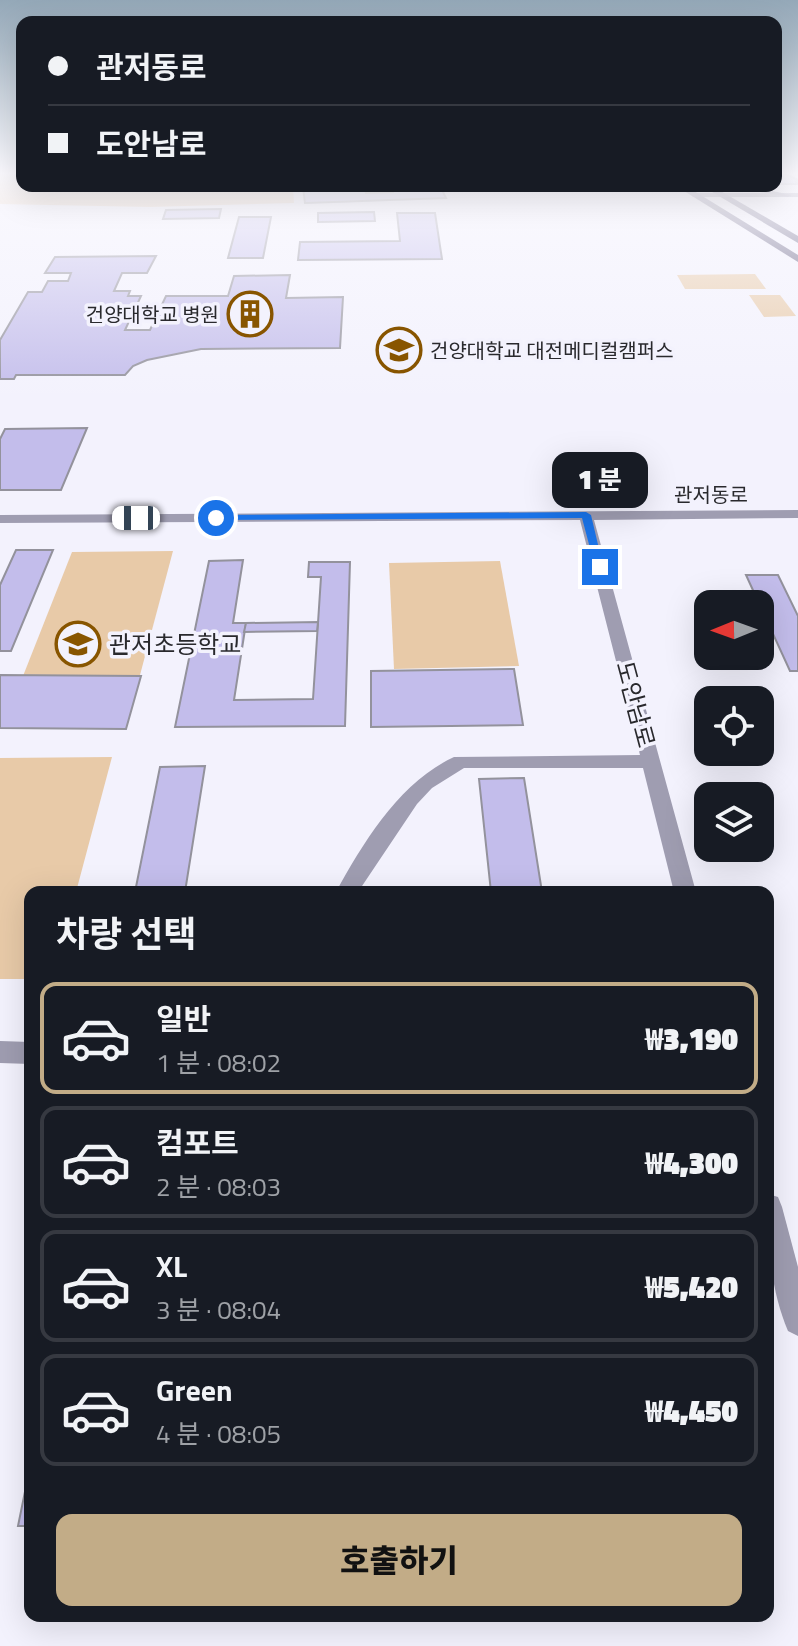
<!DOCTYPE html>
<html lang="ko">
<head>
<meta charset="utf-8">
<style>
  :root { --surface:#171b24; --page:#242831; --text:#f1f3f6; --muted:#9ea1a6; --line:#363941; --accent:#c2ac87 }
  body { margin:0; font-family:"Titillium Web","Noto Sans KR",sans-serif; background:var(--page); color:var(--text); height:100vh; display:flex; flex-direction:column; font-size:30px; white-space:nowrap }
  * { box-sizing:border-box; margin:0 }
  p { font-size:26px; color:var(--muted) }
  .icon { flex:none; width:44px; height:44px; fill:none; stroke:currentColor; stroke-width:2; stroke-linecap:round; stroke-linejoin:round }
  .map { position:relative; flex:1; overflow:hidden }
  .details { position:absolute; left:24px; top:886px; width:750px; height:736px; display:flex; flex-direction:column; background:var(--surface); border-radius:16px; box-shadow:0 8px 32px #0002 }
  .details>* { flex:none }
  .hud { position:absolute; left:16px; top:16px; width:766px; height:176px; border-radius:16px; box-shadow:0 8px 32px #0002; display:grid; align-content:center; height:176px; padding:0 32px; background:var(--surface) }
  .needle { width:52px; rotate:269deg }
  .controls { position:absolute; left:694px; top:590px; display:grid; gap:16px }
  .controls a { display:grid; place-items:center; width:80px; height:80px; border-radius:16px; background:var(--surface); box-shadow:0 8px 32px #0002; font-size:40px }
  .end { position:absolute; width:36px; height:36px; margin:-18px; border:10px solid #1a73e8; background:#fff; box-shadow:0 0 0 4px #fff }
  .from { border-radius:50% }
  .bubble { position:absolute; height:56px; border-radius:16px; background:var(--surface); box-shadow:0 8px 32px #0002; font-size:26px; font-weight:800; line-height:56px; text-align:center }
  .car { position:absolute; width:24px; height:48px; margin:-24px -12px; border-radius:10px; box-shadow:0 0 6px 2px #0007; background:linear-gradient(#fff 24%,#345 0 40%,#fff 0 76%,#345 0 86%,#fff 0) }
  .hud b { display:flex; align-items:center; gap:28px; height:76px; font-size:30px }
  .hud b+b { border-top:2px solid var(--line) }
  .hud i { width:20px; height:20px; background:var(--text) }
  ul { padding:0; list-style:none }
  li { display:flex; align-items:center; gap:24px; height:112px; margin:0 16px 12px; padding:0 16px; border:4px solid var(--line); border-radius:16px }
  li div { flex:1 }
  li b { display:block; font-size:30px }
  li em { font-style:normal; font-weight:800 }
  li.selected { border-color:var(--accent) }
  li>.icon { width:72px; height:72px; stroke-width:1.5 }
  h2 { padding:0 32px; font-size:36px; line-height:96px }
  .action { display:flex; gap:16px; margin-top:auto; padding:16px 32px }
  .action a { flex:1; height:92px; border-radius:16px; background:var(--accent); color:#111; font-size:32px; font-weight:800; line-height:92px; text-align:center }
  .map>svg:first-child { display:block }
  .green { fill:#e8caa8 }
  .building { fill:#c3bdeb; stroke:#93929c; stroke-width:2 }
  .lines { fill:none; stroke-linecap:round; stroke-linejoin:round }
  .minor { fill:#9f9db1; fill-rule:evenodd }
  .secondary { fill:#777390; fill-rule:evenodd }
  .primary { fill:#5b5679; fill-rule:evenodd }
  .route { fill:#1a73e8 }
  .labels { text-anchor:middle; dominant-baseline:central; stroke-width:7; stroke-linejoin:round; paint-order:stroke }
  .far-poi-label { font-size:20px; fill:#29292d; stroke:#f3f2fd; text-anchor:end }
  .far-street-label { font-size:20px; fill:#29292d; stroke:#f3f2fd }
  .poi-label { font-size:24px; fill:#29292d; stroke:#f3f2fd; text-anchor:start }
  .street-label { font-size:24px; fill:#29292d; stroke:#f3f2fd }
</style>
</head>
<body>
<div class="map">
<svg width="798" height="1646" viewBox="0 0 798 1646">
  <rect width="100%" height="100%" fill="#f3f2fd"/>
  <!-- green -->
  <g class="green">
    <path d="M0,173H22V186H293L294,203L150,207L0,204Z"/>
    <path d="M755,274L766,289H685L677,275Z"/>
    <path d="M749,295H780L796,316L764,317Z"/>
    <path d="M173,551L140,675L23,676L72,552Z"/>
    <path d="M500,561L519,666L394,669L389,563Z"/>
    <path d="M112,757L76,892H30V979H0V758Z"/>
  </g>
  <!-- building -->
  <g class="building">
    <path d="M776,173H785L798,180L796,182L798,184H776Z"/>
    <path d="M363,186L366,193L393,192V186H412L414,191L442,190L446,198L305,203L303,187Z"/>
    <path d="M221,209L219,218L163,219L166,210Z"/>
    <path d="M374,212L375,221L318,222V213Z"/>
    <path d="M397,213H435L442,259L298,260L300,242L400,241Z"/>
    <path d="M239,217H271L263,258H228Z"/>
    <path d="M156,256L147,273H122L114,291H130L128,296H141L125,330H150L166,296H228L234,276L290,275L286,298L343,297L340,348L201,349L147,360L133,366L125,375H16L14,379H0V340L28,292H42L48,281H68L71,273H45L55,257Z"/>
    <path d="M87,428L61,490H0V439L5,429Z"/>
    <path d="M16,550H53L11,651H0V585Z"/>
    <path d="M243,560L233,623H246L234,700L313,699L321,577H308L309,562H350L345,726L175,727L209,561Z"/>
    <path d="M746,575H778L798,616V671H790Z"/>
    <path d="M318,622L317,631L244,632L246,623Z"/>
    <path d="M514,669L523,725L371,727V671Z"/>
    <path d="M0,675L141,676L126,729L0,728Z"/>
    <path d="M205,766L185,892H135L160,767Z"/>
    <path d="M524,778L542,892H491L479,779Z"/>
    <path d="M30,1467V1526H18Z"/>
  </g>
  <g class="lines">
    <!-- minor -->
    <g class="minor">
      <path d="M798,510V518L594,520L696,892H674L643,768H464L432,788L417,804L358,892H336C364,841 400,782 454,757L640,755L580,520L0,523V515Z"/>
      <path d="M0,1041L30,1042V1064L0,1063Z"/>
      <path d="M768,1194L778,1197L782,1207L798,1267V1336L788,1331C769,1286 768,1241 768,1194Z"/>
    </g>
    <!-- secondary -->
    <path class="secondary" d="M690,193H798V197H693Z"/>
    <!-- primary -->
    <g class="primary">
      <path d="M676,186H686L798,255V262Z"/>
      <path d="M702,186H712L798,236V243Z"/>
      <path d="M727,186H747L792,195L788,197Z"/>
    </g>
  </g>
  <!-- sky -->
  <linearGradient id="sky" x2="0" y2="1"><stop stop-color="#94a8b8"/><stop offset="0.43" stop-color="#faf9fe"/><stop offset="1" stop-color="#faf9fe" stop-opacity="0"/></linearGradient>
  <rect width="798" height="403" fill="url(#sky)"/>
  <!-- route -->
  <path class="route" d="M586,512L591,515L604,570L595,567L582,518L216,520L211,518L216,515Z"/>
  <!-- icons -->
  <defs>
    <g id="building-ring" transform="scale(2.3)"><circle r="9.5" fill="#f3f2fd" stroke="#850" stroke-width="1.5"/><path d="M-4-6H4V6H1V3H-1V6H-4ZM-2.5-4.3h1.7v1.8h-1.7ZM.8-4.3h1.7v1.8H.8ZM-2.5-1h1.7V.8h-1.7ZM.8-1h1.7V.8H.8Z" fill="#850"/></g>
    <g id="university-ring" transform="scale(2.3)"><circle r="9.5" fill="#f3f2fd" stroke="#850" stroke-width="1.5"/><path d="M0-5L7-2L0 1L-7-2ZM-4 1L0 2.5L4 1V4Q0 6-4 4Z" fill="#850"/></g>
    <g id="school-ring" transform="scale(2.3)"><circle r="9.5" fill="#f3f2fd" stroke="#850" stroke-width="1.5"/><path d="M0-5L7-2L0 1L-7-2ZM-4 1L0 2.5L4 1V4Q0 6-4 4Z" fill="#850"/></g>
  </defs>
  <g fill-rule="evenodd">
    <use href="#building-ring" x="250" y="314"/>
    <use href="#university-ring" x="399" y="350"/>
    <use href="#school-ring" x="78" y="644"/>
  </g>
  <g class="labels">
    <!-- far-poi labels -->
    <g class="far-poi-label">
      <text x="219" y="314">건양대학교 병원</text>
      <text x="430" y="350" text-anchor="start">건양대학교 대전메디컬캠퍼스</text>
    </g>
    <!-- far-street labels -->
    <g class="far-street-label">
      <text x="711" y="494">관저동로</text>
    </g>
    <!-- poi labels -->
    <g class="poi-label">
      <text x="109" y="644">관저초등학교</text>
    </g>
    <!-- street labels -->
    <g class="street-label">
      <text transform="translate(636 704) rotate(75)">도안남로</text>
    </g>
  </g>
</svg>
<div class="controls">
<a><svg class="needle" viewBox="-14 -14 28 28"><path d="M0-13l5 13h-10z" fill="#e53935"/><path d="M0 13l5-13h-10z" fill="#9ea1a6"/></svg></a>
<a><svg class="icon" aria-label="locate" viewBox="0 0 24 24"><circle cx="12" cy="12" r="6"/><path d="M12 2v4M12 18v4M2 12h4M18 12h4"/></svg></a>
<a><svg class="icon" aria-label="layers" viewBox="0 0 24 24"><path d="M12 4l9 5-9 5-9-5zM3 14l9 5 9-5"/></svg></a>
</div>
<i class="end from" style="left:216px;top:518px"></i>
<i class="end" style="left:600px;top:567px"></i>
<div class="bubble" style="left:552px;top:452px;width:96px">1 분</div>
<i class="car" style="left:136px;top:518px;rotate:270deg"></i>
<div class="hud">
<b><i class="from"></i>관저동로</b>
<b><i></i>도안남로</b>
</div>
<section class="details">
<h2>차량 선택</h2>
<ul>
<li class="selected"><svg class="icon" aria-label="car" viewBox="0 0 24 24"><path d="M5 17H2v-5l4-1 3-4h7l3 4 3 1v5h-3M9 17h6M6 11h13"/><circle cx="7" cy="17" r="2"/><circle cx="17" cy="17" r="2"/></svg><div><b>일반</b><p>1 분 · 08:02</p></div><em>₩3,190</em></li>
<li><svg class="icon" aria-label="car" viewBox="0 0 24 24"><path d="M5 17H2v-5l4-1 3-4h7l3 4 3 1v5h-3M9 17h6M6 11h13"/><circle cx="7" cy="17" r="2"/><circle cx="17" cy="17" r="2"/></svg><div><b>컴포트</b><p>2 분 · 08:03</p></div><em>₩4,300</em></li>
<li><svg class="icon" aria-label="car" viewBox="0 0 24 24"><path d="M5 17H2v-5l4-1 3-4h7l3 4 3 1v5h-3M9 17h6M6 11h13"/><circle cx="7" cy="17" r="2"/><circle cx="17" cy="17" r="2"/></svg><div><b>XL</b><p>3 분 · 08:04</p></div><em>₩5,420</em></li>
<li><svg class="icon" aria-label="car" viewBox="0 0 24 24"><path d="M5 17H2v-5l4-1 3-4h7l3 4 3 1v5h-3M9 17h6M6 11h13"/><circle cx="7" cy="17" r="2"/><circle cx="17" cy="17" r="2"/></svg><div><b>Green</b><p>4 분 · 08:05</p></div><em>₩4,450</em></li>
</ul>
<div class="action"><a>호출하기</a></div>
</section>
</div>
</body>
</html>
